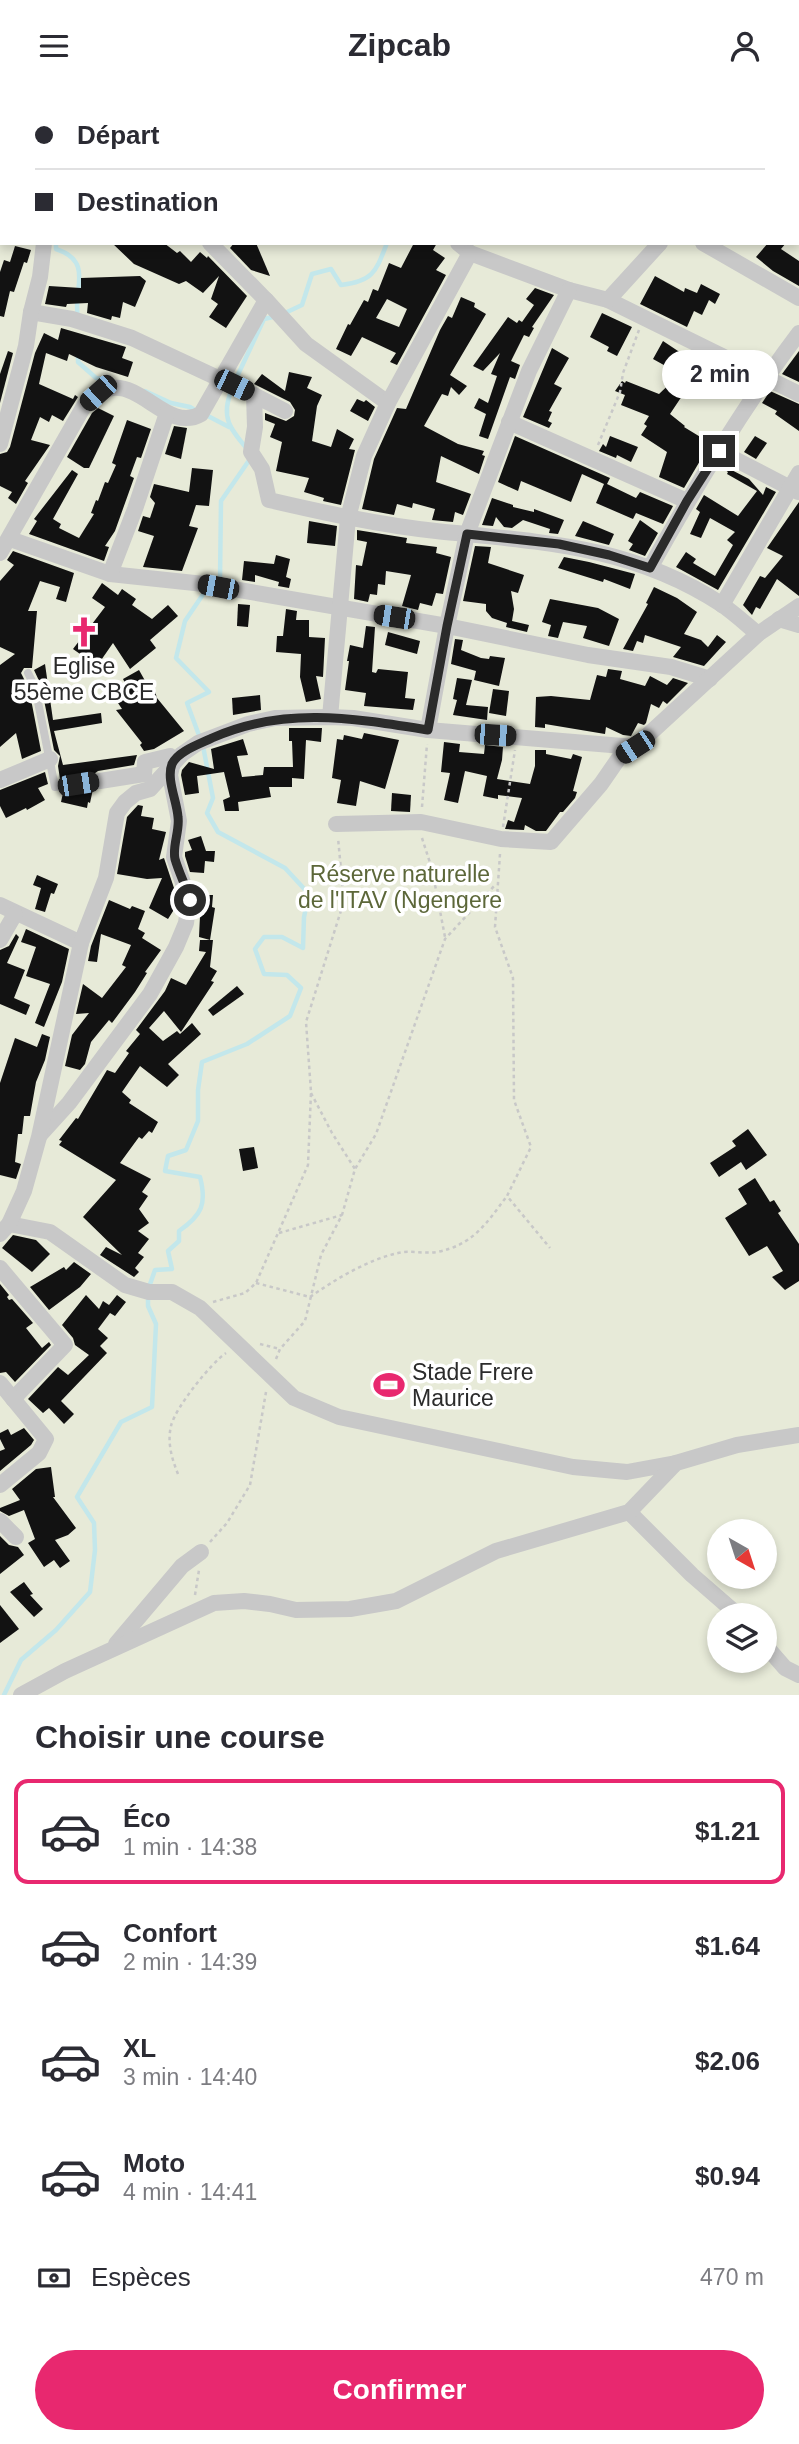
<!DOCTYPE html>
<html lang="fr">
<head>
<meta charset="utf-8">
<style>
  :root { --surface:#fff; --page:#f2f2f3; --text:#2b2b33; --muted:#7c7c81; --line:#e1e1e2; --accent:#e8286f }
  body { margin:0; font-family:Helvetica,sans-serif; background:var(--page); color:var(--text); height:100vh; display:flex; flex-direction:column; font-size:26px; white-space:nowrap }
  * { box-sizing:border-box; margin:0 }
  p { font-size:23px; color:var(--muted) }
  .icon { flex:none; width:38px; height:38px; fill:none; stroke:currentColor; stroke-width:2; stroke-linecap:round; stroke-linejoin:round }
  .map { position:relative; height:1604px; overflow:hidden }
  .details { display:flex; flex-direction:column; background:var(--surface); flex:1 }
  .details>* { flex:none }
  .guide { position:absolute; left:0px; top:0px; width:800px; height:154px; box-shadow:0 4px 10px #0003; display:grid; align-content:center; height:154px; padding:0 35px; background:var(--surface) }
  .needle { width:46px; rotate:141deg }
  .buttons { position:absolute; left:707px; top:1428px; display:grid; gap:14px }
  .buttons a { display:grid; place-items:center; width:70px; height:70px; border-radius:50%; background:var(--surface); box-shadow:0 4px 10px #0003; font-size:35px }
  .end { position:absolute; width:32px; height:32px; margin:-16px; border:9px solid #2b2b2b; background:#fff; box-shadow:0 0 0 4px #fff }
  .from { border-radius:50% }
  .bubble { position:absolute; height:49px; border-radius:24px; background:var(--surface); box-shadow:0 4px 10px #0003; font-size:23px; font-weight:600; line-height:49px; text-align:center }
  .car { position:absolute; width:21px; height:42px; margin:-21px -10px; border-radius:9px; box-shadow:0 0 5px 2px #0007; background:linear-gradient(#222 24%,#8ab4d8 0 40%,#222 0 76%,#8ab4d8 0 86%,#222 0) }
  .guide b { display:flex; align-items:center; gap:24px; height:66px; font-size:26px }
  .guide b+b { border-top:2px solid var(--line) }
  .guide i { width:18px; height:18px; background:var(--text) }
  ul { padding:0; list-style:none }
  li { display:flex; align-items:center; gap:21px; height:105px; margin:0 14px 10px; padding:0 21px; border:4px solid transparent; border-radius:14px }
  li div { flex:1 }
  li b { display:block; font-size:26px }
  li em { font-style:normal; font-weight:600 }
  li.selected { border-color:var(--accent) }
  li>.icon { width:63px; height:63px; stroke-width:1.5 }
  h2 { padding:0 35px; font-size:32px; line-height:84px }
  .pay { display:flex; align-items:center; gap:18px; height:77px; padding:0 35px; font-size:26px }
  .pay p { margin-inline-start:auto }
  .primary-button { display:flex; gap:14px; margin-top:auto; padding:14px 35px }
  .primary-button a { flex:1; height:80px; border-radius:42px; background:var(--accent); color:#fff; font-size:28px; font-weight:600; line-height:80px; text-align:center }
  header { display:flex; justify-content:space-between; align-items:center; height:91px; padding:0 35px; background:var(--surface); font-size:32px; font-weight:600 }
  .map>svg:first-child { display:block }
  .green { fill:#e7ead8; fill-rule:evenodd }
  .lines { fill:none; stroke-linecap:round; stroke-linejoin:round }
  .stream { stroke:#c3e7eb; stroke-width:4.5 }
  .building { fill:#121212; fill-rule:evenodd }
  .path { stroke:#c8c8c8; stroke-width:2.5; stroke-dasharray:3.5 3.5; stroke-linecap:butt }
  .service { stroke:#c8c8c8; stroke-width:8 }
  .minor { stroke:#c8c8c8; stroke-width:16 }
  .route { stroke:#2b2b2b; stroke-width:9 }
  .labels { text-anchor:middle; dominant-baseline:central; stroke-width:7; stroke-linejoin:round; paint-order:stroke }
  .poi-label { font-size:23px; fill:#2b2b2b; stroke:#fff }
  .park-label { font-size:23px; fill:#5c6739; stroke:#fff }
</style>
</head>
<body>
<header><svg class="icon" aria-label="menu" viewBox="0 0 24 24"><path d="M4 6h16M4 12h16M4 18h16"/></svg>Zipcab<svg class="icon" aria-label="person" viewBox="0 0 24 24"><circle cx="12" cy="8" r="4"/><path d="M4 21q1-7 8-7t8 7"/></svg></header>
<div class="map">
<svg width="799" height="1604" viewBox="0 0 799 1604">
  <rect width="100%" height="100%" fill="#fff"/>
  <!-- green -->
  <path class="green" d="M0,0H799V1604H0ZM2,2H798V152H2ZM719,1440H765V1486H719ZM719,1524H765V1570H719Z"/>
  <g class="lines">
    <!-- stream -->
    <g class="stream">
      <path d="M56,0L57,2"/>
      <path d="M430,2V0"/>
      <path d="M56,152V158C95,171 72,199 78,226"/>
      <path d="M285,222L302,214L312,183L331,178L341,194C374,190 376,180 387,152"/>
      <path d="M78,262V271L96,287L113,290"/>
      <path d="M235,290L264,228L277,225"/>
      <path d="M232,298C220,326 230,338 248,359"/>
      <path d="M145,300L171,312L190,316L198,321"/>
      <path d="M206,324L229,336"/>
      <path d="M215,492L220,488L221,410L250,368"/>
      <path d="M200,647L187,612L209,601L176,567L185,530L206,499"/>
      <path d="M149,1196L155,1179L172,1178L168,1160L179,1150V1140C202,1124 207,1113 200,1086L165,1080L168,1065L186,1059L198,1030V999L202,971L247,953L290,925L301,897L287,884L264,883L255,858L264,846H282L303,857L304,826L309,803L285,777L218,741L207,722L213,707L203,655"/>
      <path d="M4,1604L21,1569L56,1539L90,1501L95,1459L94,1432L77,1406L121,1331L152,1316L156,1233L148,1215V1204"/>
    </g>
  </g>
  <!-- building -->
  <g class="building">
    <path d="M112,152H164L177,162L180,160L191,171L200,161L207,167L208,165L247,205L226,237L209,226L218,213L211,208L219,185L203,202L186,190L179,193L134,173Z"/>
    <path d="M234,152H256L270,185L251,179L230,157Z"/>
    <path d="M414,152H437L433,159L445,167L436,179L446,184L397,274L390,271L396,262L362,246L351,265L336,258L348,233L350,234L364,209L368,211L373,198L378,200L389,172L401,177ZM387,208L407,218L399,236L376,227Z"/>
    <path d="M768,152H786L781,158L799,170V195L773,180L756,166Z"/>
    <path d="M15,155L31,159L27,172L24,171L14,201L10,200L4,226L0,225V181L4,169L10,171Z"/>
    <path d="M140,185L146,190L135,216L123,211L120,227L112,225L111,229L87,222L88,212L67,213L66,216L45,213L49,195L81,197V187Z"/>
    <path d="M655,185L684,201L685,197L697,202L701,193L720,203L715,213L709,209L702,224L694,220L687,236L640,213Z"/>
    <path d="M535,197L554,204L532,236L534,237L529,246L524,244L511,270L520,274L515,288L510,286L488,348L479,345L486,323L474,317L479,307L488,312L497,285L491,283L500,262L483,280L473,275L508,226L517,232L519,229L522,231L534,214L526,208Z"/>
    <path d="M461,206L475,212L474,216L486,223L450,284L467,295L459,304L451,296L448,305L442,303L424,335L458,353L484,360L482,364L485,365L479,383L441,365L436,391L471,403L463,424L455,421L453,431L432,429L435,418L413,412L412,417L397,413L394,424L362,418L374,368L397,317L406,318L440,239L448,225L452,227Z"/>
    <path d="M602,222L632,236L617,265L607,260L609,256L590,246Z"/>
    <path d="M61,237L126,256L122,267L133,271L128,286L96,276L69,263L67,270L46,262L39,293L73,308L75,304L78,306L63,330L52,324L49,331L40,326L31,349L50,354L25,390L28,392L16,413L8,407L12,401L0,395V363L7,361L10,356L35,262L44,242L58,249Z"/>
    <path d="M663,250L687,266L685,270L707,295L697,291L680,308L670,323L685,335L684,336L707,350L704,356L707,358L684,397L659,386L667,361L641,344L647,335L644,333L649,325L621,314L625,304L615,300L622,290L625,292L626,290L659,303L680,283L653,268Z"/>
    <path d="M552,257L569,267L554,293L562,297L549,320L552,321L548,330L552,332L549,337L523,326Z"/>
    <path d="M8,260L13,262L0,312V283Z"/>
    <path d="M799,260V291L782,283Z"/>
    <path d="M289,281L312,286L307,297L322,304L317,315L312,350L331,356L337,338L354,348L349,358L355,359L341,414L323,410L324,407L304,401L309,387L276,380L282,351L270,346L275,333L265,329V322L286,330L294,325L295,319L290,311L254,293L262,283L285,300Z"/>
    <path d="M770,300L799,313V340L775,323L777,320L762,312Z"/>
    <path d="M357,308L364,311L366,309L375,316L368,330L350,320Z"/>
    <path d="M98,317L114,325L89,377H84L67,366L92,322Z"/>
    <path d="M127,329L151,338L141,367L137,366L130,385L134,387L115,440L105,455L109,456L104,470L29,443L37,430L34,428L72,379L78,383L53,428L61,433L59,437L79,447L94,423L91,422L96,409L98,410L105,391L108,392L116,374L112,372Z"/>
    <path d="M174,335L187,337L181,368L165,363Z"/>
    <path d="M515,345L610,387L607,393L636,407L640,401L673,415L672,417L663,433L636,422L633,428L596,412L604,393L582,383L571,411L521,390L518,400L498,391Z"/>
    <path d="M610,345L638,356L631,371L617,364L616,367L599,360L603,353L606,356Z"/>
    <path d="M755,345L767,352L756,368L744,361Z"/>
    <path d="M722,374L749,388L763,404L766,396L776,401L718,499L676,476L686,461L696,468L693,472L715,485L733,454L727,449L735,441L710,427L701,447L690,443L700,421L696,418L704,404L738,425L757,400L727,383L728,381L721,376Z"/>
    <path d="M192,377L213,379L209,415L196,414L189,435L198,437L182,480L143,476L154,445L138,440L143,425L150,427L155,412L150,406L154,393L189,401Z"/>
    <path d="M492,407L513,414V416L534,421V418L564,429L558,443L549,442L550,438L523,429L512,437L504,436L496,426L493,435L482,434Z"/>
    <path d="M799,411V505L777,488L760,518L756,516L752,524L743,514L760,485L765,487L783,465L767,457Z"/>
    <path d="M640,429L658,442L645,465L629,459L633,453L628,450Z"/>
    <path d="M309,430L337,435L335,455L307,452Z"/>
    <path d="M583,430L614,443L609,454L575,445Z"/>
    <path d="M357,439L407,447L406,452L437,456L436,462L451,466L443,503L436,502L432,515L420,512L418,519L402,515L411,484L386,480L385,494L378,493L377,504L370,503L368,511L354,508L356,474L362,475L367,451L357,449Z"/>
    <path d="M475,455L491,456L488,472L524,484L518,502L511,500L514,518L512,530L529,534L527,541L506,536L507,532L492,527L486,520V513L463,510Z"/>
    <path d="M13,460L74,482L66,511L56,508L60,496L40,490L28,520H37L32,577H24L21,582L29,598L41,660L22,668L16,642L0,656V574L15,563L0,556V490L14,474L7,469Z"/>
    <path d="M276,464L290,468L286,486L291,488L289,497L278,495L279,491L255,484V491L242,489L244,470L274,473Z"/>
    <path d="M564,466L589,471L635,483L630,498L604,488L603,491L558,477Z"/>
    <path d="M102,492L118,504L122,498L136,508L132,514L152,528L168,514L178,525L150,549L156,557L130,578L113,552L97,575L73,558L105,516L92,507Z"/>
    <path d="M654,496L677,507L697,521L684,543L701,549L708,556L717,544L726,551L704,575L673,566L681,556L645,544L643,552L637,550L633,560L623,558L648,513L646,512Z"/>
    <path d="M550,508L598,517L619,528L609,555L583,547L587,535L563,531L558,547L548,545L551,534L542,531Z"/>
    <path d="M238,513L250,514L248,536L237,535Z"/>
    <path d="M286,518L297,520L296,529H309V546L325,547L323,586L316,585L321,608L306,611L300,586L301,563L276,561L277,545H283Z"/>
    <path d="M366,535L375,536L372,581L376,582L378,578L408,581L405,607L415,608L413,619L364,615L366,602L345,599L349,570H347L350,554L363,557Z"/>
    <path d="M388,541L420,550L417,563L385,554Z"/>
    <path d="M455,548L463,549L461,559L481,567L489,568L490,565L505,567L499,595L474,589L476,580L451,573Z"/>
    <path d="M45,573L53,629L101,622L102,632L54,640L63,674L137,664L134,674L98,680L91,685L60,688L58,675L60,665L54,659L41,594L34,579Z"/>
    <path d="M608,578L622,580L620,588L645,595L650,585L667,594L673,587L688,592L667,613L663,610L659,617L651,613L646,632L644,634L638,632L631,645L623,644L606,636L605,643L545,633V637L535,636L536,606L551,605L590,609L597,584L606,586Z"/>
    <path d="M139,579L148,595L153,594L157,607L184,640L154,658L144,660L140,654L142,652L116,619L122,618L114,606L127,596L123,588Z"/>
    <path d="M457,587L472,589L466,614L488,616L487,629L453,624L457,609L453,608Z"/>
    <path d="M493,598L509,600L506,625L489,622Z"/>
    <path d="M260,604L261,619L233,624L232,607Z"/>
    <path d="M289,637H322L321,651L306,649L304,688L292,687V696H269L271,706L238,711L239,720H225L223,709L230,706L224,681L197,685L199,702L185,704L181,684L182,679L189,671L214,678L211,658L243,648L248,664L237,665L242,686L263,684L264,676H293L292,650H289Z"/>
    <path d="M364,642L399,649L385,698L360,690L356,715L337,712L341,689L332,687L337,648L343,649L344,644L362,648Z"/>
    <path d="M444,651L460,653L459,661L484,663L485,654L503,656L502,669L497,688L530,693L535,675V659H546V663L571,668L573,663L582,666L573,700L577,701L575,707L563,721H560L546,740H536L525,734L524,739L505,738L508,729L514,731L522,707L498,704V708L483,705L487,685L465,680L458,712L444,709L450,682L441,681Z"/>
    <path d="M45,681L48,693L38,697L45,709L27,719L26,717L6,727L0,715V699Z"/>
    <path d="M93,698L90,712L88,711L87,717L61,711L63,702Z"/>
    <path d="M392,702L411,704L410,721L391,720Z"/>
    <path d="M138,714L143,715L141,725L154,727L152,738L166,741L159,769L164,767L176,803L173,815L175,817L168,828L149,817L162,787L147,788L117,783L127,726Z"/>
    <path d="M201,745L206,760H215L214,771L205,770L204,782L190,781L185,765V761L192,759L188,749Z"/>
    <path d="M37,784L58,793L54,803L51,802L45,821L35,818L41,797L33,794Z"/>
    <path d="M201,804H213L212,816L215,817L210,849L199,846Z"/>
    <path d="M109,809L130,818L132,815L145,820L138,838L145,842L142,847L161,859L145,881L147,882L135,901L112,932L109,929L91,951L85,973L80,979L65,975L72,944L89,922L76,923L83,893L102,907L126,876L122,874L131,854L101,843L97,871L88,870L91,855Z"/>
    <path d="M26,838L69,858L62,891L44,936L35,932L50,893L26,885L36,856L21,851Z"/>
    <path d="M16,843L19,846L7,872L25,879L14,907L30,914L26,924L0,913V859L9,855Z"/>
    <path d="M200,849H213L210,876L217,880L211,890L214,891L181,941L164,920L149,937L163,950L177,940L180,943L192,932L201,943L168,973L179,984L167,996L140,975L122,1001L131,1009L129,1012L158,1031L152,1042L149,1040L142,1048L139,1046L120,1072L151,1088L142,1101L148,1105L139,1118L149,1132L138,1140L149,1148L138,1162L144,1166L135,1177L139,1181L134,1186L100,1164L106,1156L122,1164L83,1126L116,1089L59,1054L62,1050L59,1049L76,1027L78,1028L107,979L115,982L129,962L126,960L140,943L136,939L165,900L171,887L186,894L206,861L199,860Z"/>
    <path d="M237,895L244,903L213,925L208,919Z"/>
    <path d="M42,943L50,946L45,969L36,991L30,1025H24L22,1043H18L15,1071L21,1073L16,1088L0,1084V992L15,947L37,956Z"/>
    <path d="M748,1038L767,1064L746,1079L741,1071L719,1086L710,1072L736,1055L732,1050Z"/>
    <path d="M254,1056L258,1077L243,1080L239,1058Z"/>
    <path d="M755,1087L770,1111L774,1109L781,1120L778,1122L799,1153V1190L785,1199L772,1186L783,1180L767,1155L749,1165L725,1127L747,1113L738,1098Z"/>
    <path d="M13,1144L36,1149L50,1163L32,1181L2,1157Z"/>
    <path d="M74,1171L91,1183L80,1196L49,1219L30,1196L64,1176L66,1179Z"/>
    <path d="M0,1193L9,1204L7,1206L9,1209L12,1208L33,1232L26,1237L42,1257L49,1251L51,1254L15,1291L6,1281L0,1282Z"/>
    <path d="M86,1204L99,1218L103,1210L109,1214L117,1204L126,1211L115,1225L110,1222L98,1238L108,1247L100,1255L107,1262L61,1310L74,1323L64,1333L49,1317L43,1322L28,1308L58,1276L68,1284L89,1264L75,1254L73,1247L62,1234Z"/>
    <path d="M24,1337L34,1349L31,1354L0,1380V1360L5,1358L0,1348V1342L8,1338L11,1344Z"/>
    <path d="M51,1376L55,1406H53L76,1437L68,1444L55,1449L70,1470L60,1477L54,1469L44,1476L28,1452L35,1448L24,1419L9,1425L0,1420V1417L20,1409L12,1398L36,1378Z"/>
    <path d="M0,1445L9,1454L18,1456L24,1464L0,1483Z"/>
    <path d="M24,1491L33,1503L30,1504L43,1518L34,1526L10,1501Z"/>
    <path d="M0,1514L19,1538L0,1552Z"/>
  </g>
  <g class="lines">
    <!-- path -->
    <g class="path">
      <path d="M598,354L620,301L623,282L639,239"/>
      <path d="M422,716L427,653"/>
      <path d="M503,736L515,659"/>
      <path d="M422,747L432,778L445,846"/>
      <path d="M500,763L495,836L513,887L514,1009L531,1056L507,1105L550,1157"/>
      <path d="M311,1002L332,1042L355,1078"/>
      <path d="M279,1142L342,1124"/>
      <path d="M256,1192L310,1206C336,1188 367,1169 398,1162C410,1159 424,1163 437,1161C473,1154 486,1133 507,1105"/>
      <path d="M213,1211L245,1202L256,1192L308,1074L311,1001L306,931L344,810L338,747"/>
      <path d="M260,1253L280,1258"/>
      <path d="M276,1268L280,1258L305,1230L321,1164L342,1124L355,1078L376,1043L445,848L496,793"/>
      <path d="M178,1383C172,1368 167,1352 171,1335C175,1317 211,1272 226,1262"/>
      <path d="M210,1451L227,1432L250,1394L266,1301"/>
      <path d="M195,1504L199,1479"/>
    </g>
    <!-- service -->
    <path class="service" d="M28,582L35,596L55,696L100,690"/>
    <!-- minor -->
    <g class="minor">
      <path d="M313,0L315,2"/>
      <path d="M169,2L171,0"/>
      <path d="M346,2L348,0"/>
      <path d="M790,2L791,0"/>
      <path d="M210,152L266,209L306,253L388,312"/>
      <path d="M458,152L470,162L569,199L608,209L799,303"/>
      <path d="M703,152L799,207"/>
      <path d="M608,209L660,152"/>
      <path d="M31,221L72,228L132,247L254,304"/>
      <path d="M285,320L254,304L255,336L251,361L262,378L269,409C325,422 380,434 436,440C539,451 631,454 721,513C734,522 746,533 758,543"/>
      <path d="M509,331L687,410"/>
      <path d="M0,353L26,255L31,221L40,186L44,152"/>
      <path d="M719,360L798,401"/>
      <path d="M10,448L110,483L204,493L447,535L588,564L671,576L710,588"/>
      <path d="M0,462L84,315C93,307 101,298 113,297C144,294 170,341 201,323L266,209"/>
      <path d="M650,477C695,396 743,316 799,242"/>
      <path d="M110,483L135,418L167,322"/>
      <path d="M722,514L799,382"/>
      <path d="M779,528L799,534"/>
      <path d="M330,626L348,427L364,365L388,312L470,162"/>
      <path d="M428,639L447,535L467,443L529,280L569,199"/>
      <path d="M0,689L50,668"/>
      <path d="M336,733L421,731L501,748L551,751L601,693L619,667L635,656L758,543L799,515"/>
      <path d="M0,814L81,852"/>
      <path d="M0,849L15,823"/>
      <path d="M40,1044L69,1012L150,903L176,856L186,832L189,809L174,766L179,730L170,684L173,671L170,665L145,671L144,683L100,690"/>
      <path d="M9,1133L50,1141L125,1194L149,1201H172L200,1217L294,1307L339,1326L573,1376L627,1381L676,1372"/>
      <path d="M0,1143L9,1133L24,1100L39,1046L81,852L106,787L117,722L125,711L136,702L150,698L182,663L198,652L248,633L275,627L330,626L353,627L428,639L635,656"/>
      <path d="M0,1177L65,1254L13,1308"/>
      <path d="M0,1292L46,1348L39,1362L0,1394"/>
      <path d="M629,1421L692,1484L738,1524"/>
      <path d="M0,1430L16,1446"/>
      <path d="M116,1553L182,1475L201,1461"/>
      <path d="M765,1554L785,1577L799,1584"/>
      <path d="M21,1604L65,1580L214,1512L244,1510L270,1513L296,1519L350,1518L396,1510L496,1460L629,1421L676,1372L737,1354L799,1344"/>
    </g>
  </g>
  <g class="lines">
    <!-- route -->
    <path class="route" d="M190,809C186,795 179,782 175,768C172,755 180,740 178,726C177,710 166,688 172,673C178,660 200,653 212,647C284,615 353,627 428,639L447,535L467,443L559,453L609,464L650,477L687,410L719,360"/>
  </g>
  <!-- icons -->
  <defs>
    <g id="church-bare" transform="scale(2.415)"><path d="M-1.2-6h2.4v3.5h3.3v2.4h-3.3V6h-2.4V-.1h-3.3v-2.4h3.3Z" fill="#e8286f" stroke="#fff" stroke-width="2.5" paint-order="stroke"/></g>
    <g id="stadium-bare" transform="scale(2.415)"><path d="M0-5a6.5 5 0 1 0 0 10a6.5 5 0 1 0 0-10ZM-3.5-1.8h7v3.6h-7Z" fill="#e8286f" stroke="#fff" stroke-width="2.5" paint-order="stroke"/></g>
  </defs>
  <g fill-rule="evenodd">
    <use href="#church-bare" x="84" y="541"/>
    <use href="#stadium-bare" x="389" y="1294"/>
  </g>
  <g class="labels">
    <!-- poi labels -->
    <g class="poi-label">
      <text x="84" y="575">Eglise<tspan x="84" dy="26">55ème CBCE</tspan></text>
      <text x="412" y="1281" text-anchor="start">Stade Frere<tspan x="412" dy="26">Maurice</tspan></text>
    </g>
    <!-- park labels -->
    <g class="park-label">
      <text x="400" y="783">Réserve naturelle<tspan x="400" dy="26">de l'ITAV (Ngengere</tspan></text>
    </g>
  </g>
</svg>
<div class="buttons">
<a><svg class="needle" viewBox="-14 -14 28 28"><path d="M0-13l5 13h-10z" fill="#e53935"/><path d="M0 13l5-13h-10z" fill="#7c7c81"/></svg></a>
<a><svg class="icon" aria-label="layers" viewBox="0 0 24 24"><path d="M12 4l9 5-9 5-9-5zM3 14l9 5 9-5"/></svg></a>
</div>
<i class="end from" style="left:190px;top:809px"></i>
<i class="end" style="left:719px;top:360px"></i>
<div class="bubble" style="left:662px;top:259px;width:116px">2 min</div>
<i class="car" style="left:234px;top:294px;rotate:116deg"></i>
<i class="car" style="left:98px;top:302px;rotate:228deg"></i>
<i class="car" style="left:218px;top:496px;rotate:281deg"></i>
<i class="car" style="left:394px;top:526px;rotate:279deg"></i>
<i class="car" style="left:495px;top:644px;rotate:94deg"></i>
<i class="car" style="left:635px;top:656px;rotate:237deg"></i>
<i class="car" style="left:78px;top:693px;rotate:81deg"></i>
<div class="guide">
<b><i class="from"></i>Départ</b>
<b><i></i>Destination</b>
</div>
</div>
<section class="details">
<h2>Choisir une course</h2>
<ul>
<li class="selected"><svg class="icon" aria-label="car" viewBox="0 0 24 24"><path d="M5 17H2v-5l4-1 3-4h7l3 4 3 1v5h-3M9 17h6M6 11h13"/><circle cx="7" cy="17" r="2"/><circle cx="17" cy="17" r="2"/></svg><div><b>Éco</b><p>1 min · 14:38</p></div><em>$1.21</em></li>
<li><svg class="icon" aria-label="car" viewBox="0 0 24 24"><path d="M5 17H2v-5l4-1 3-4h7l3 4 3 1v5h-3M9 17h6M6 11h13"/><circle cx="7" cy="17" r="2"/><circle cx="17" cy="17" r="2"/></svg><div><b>Confort</b><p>2 min · 14:39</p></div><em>$1.64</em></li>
<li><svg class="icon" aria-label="car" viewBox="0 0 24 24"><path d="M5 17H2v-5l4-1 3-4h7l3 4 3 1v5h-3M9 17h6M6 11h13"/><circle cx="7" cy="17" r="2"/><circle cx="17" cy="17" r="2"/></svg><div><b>XL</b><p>3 min · 14:40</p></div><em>$2.06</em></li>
<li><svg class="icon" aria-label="car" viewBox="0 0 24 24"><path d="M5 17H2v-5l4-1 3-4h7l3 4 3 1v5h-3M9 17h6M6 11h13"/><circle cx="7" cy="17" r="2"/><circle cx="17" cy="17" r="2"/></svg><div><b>Moto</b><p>4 min · 14:41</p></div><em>$0.94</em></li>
</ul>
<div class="pay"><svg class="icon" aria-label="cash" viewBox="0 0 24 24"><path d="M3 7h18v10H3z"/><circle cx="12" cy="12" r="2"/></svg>Espèces<p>470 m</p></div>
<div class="primary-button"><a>Confirmer</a></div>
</section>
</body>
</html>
